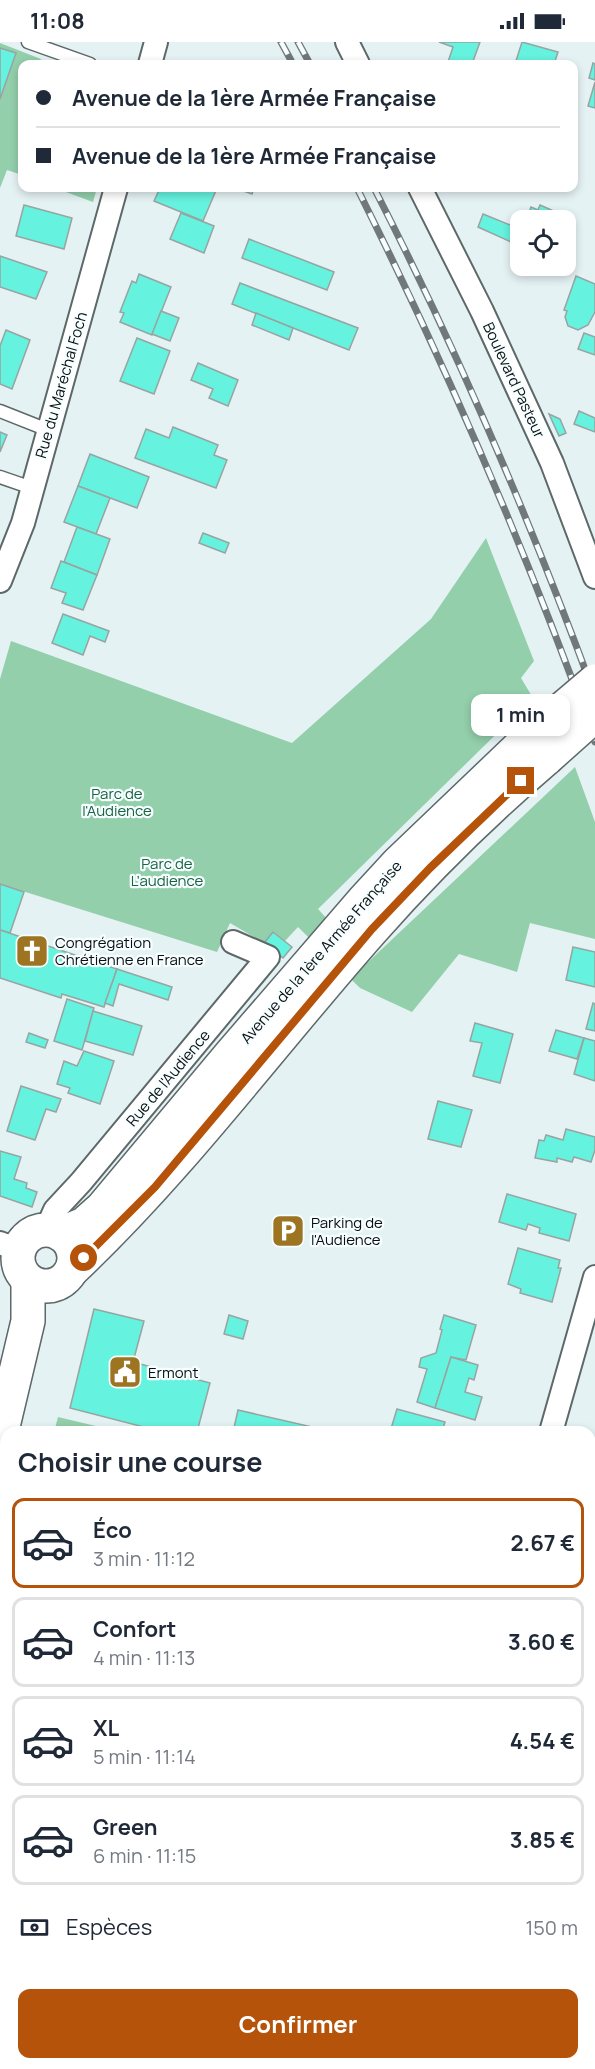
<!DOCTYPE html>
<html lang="fr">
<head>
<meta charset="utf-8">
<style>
  :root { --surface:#fff; --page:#f2f2f3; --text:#1f2937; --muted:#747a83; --line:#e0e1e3; --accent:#b45309 }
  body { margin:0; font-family:Manrope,sans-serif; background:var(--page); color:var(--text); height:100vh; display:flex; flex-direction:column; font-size:22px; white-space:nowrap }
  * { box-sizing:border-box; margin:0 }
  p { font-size:20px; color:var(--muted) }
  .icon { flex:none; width:33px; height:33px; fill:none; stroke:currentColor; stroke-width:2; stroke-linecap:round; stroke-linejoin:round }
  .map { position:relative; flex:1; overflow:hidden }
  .drawer { position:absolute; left:0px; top:1384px; width:596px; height:644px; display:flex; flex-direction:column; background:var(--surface); border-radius:18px 18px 0 0; box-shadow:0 3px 9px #0003 }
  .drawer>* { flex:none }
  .top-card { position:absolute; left:18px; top:18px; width:560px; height:132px; border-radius:12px; box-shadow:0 3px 9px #0003; display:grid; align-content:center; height:132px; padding:0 18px; background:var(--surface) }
  .tools { position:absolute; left:510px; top:168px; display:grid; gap:12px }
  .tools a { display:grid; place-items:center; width:66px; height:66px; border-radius:12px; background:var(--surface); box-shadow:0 3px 9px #0003; font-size:30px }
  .end { position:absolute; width:27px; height:27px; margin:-14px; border:8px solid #b45309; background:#fff; box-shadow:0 0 0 3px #fff }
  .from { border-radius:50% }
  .bubble { position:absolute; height:42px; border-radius:12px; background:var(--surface); box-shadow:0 3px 9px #0003; font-size:20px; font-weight:700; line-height:42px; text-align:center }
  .top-card b { display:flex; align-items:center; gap:21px; height:57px; font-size:22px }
  .top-card b+b { border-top:2px solid var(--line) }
  .top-card i { width:15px; height:15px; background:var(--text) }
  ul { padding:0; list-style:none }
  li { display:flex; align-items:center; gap:18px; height:90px; margin:0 12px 9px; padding:0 6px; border:3px solid var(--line); border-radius:12px }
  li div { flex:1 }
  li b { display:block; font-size:22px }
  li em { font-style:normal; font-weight:700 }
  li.on { border-color:var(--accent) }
  li>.icon { width:54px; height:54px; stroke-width:1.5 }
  h2 { padding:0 18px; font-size:27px; line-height:72px }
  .pay { display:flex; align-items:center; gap:15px; height:66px; padding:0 18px; font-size:22px }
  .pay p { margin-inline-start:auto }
  .button { display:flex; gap:12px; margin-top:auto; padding:12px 18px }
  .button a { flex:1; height:69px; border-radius:12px; background:var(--accent); color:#fff; font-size:24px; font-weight:700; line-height:69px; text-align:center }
  .status { display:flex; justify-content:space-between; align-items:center; height:42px; padding:0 30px; background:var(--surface); direction:ltr }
  .status svg { height:16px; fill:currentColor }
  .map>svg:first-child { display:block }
  .green { fill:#93cfab }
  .building { fill:#65f2de; stroke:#98a4a1; stroke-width:1.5 }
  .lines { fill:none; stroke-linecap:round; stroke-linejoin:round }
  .service-casing { stroke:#5d6869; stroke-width:15 }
  .minor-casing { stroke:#5d6869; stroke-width:26 }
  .secondary-casing { stroke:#5d6869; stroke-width:36 }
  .service { stroke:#fff; stroke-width:12 }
  .minor { stroke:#fff; stroke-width:22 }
  .secondary { stroke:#fff; stroke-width:33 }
  .rail-casing { stroke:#70787a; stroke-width:7 }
  .rail { stroke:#f6feff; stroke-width:4.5; stroke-dasharray:14; stroke-linecap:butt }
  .secondary-bridge-casing { stroke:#5d6869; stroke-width:36; stroke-linecap:butt }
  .secondary-bridge { stroke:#fff; stroke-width:33 }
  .route { stroke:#b45309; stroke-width:8 }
  .labels { text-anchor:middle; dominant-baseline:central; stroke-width:4.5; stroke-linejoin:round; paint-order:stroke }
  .street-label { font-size:15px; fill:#0a0e0f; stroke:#f6feff }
  .park-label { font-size:15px; fill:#19633f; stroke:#f6feff }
  .poi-label { font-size:15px; fill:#0a0e0f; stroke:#f6feff; text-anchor:start }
</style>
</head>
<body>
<div class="status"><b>11:08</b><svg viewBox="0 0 49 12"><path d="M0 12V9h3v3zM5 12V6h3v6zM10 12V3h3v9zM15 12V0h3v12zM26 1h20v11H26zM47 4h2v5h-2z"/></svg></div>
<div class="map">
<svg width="595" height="2027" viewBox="0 0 595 2027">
  <rect width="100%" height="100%" fill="#e5f2f4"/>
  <!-- green -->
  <g class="green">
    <path d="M0,1L41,17L39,22H22V133L7,128L0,146Z"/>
    <path d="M55,146H97L93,160Z"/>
    <path d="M486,496L534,619L521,636L533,656L318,867L367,921L575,725L595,780V897L530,881L517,930L459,912L412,970L360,946L298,885L285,899L273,890L264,901L230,881L217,910L0,842V637L11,599L292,701L431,577Z"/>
    <path d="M58,1375L121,1390H54Z"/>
  </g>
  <!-- building -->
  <g class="building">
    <path d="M439,0H480L472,22H457L448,20L453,5Z"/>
    <path d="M522,0L558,10L554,22H515Z"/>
    <path d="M0,6L16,11L0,57Z"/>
    <path d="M593,21L595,22V38L589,36Z"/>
    <path d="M595,40V66L588,64Z"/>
    <path d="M160,146H217L203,179L154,159Z"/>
    <path d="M235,146H254L252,152Z"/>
    <path d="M24,163L72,176L64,207L16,194Z"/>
    <path d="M540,163L558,171L557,175L562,178H526L531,165L538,168Z"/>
    <path d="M181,171L214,184L204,211L170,197Z"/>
    <path d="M483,172L520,187V204L478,185Z"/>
    <path d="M249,197L334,230L327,248L242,216Z"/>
    <path d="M0,214L47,230L36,257L0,245Z"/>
    <path d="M139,232L171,245L152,293L120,280L124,271L120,270L132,239L136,241Z"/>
    <path d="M576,234L595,242V270L588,283L578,288L568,284L565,275L567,269L564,268Z"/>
    <path d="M240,241L358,286L349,308L232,262Z"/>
    <path d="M161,269L179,276L170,299L152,292Z"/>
    <path d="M256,271L293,286L289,298L252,283Z"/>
    <path d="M6,288L30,298L12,347L0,342V304Z"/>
    <path d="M584,291L595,295V313L578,307Z"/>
    <path d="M137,296L170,309L154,352L120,339Z"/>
    <path d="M198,321L238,338L228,364L209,356L213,347L191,338Z"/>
    <path d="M579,369L595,376V390L574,382Z"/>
    <path d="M549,372L560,377L566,391L559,394Z"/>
    <path d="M173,385L218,403L214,413L227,418L216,446L135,416L146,387L169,396Z"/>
    <path d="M0,390L7,393L0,410Z"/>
    <path d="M90,412L149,435L137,466L78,444Z"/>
    <path d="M78,444L110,456L96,492L64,480Z"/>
    <path d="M77,485L110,497L97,533L64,520Z"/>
    <path d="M203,491L229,501L225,511L199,501Z"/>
    <path d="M61,519L97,533L83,568L62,561L66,551L51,546Z"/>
    <path d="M63,572L109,589L105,600L90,594L83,613L52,601Z"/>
    <path d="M0,842L24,850L10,891L0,888Z"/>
    <path d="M0,888L117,927L104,965L62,952L61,956L0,936Z"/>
    <path d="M273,890L292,905L283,916L264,901Z"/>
    <path d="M573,905L595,910V945L566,938Z"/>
    <path d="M117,927L172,945L168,958L119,942L113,964L105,961Z"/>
    <path d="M67,957L94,966L82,1008L54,999Z"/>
    <path d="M593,961L595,962V989L586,987Z"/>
    <path d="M93,969L142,984L133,1013L85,999Z"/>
    <path d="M475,981L513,992L500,1041L473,1034L482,1001L470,999Z"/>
    <path d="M556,988L584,996L577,1017L549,1009Z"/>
    <path d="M29,991L48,998L45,1006L26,1000Z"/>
    <path d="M584,996L595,999V1039L574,1032Z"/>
    <path d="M84,1009L114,1019L100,1062L68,1051L70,1046L57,1042L64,1019L77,1024Z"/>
    <path d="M21,1044L61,1057L56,1070L46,1067L35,1098L7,1089Z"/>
    <path d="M438,1059L472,1068L461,1105L428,1097Z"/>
    <path d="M566,1087L595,1095V1108L591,1120L574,1115L572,1120L557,1116V1120L535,1116L539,1098L544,1099L546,1093L563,1098Z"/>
    <path d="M0,1109L21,1115L14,1137L27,1141L26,1146L37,1150L32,1165L0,1154Z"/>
    <path d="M507,1152L576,1172L569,1199L539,1191L540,1186L528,1182L526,1188L499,1180Z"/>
    <path d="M518,1206L560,1218L558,1226H561L552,1260L520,1251L521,1247L508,1242Z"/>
    <path d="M94,1267L144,1279L133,1320L210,1341L197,1390H163L70,1366Z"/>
    <path d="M229,1273L248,1279L243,1297L224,1292Z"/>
    <path d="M444,1273L476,1283L466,1318L451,1315L435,1366L417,1360L427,1327L419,1325L421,1316L436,1311L442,1288L440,1287Z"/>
    <path d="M451,1315L478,1323L474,1338L469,1336L465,1350L482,1355L475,1378L435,1366Z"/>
    <path d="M397,1367L445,1380L442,1390H390Z"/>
    <path d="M238,1368L321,1387L320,1390H233Z"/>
    <path d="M4,1798H6V1890L0,1888V1814H3L6,1802H3Z"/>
    <path d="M590,2018L595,2019V2027H552L554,2022H590Z"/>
    <path d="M158,2022H198L213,2027H156Z"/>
    <path d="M218,2022H243L257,2027H215Z"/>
    <path d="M276,2022H291L305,2027H275Z"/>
  </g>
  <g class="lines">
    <!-- service casing -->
    <g class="service-casing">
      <g id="service">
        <path d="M28,0L90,22"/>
        <path d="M0,369L48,388"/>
        <path d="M0,435L32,446"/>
        <path d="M0,1547L6,1548"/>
        <path d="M0,1705L6,1681"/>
      </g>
    </g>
    <!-- minor casing -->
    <g class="minor-casing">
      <g id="minor">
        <path d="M347,0L358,22"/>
        <path d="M150,22L156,0"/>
        <path d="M420,146L482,269L552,421L595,535"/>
        <path d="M0,539L23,481L116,146"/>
        <path d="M46,1188L55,1168L81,1140L268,915L233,900"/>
        <path d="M0,1201L18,1208"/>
        <path d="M551,1390L595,1235"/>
        <path d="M0,1926L6,1928"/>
        <path d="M590,1991H595"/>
        <path d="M511,2027L513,2022"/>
      </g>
    </g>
    <!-- secondary casing -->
    <g class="secondary-casing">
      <g id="secondary">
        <circle cx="46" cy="1216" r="28"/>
        <path d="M60,1192L84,1182L102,1166L230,1013L363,859L398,821L536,689"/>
        <path d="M72,1228C182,1124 272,1001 372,888C426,827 485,769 547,716"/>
        <path d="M0,1397L28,1279V1239"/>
      </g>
    </g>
    <!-- service -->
    <use href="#service" class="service"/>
    <!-- minor -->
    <use href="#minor" class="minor"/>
    <!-- secondary -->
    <use href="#secondary" class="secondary"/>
    <!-- rail casing -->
    <g class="rail-casing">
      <g id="rail">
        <path d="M281,0L293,22"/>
        <path d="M298,0L310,22"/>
        <path d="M357,146C447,326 527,510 595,700"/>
        <path d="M374,146C458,310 531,480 595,654"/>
      </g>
    </g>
    <!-- rail -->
    <use href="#rail" class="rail"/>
    <!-- secondary-bridge casing -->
    <g class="secondary-bridge-casing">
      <g id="secondary-bridge">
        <path d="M536,689L595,639"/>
        <path d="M547,716L595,673"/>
      </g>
    </g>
    <!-- secondary-bridge -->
    <use href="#secondary-bridge" class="secondary-bridge"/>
  </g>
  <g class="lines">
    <!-- route -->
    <path class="route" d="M84,1216L155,1145L372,887L430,826L521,739"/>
  </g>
  <!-- icons -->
  <defs>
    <g id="church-square" transform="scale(1.725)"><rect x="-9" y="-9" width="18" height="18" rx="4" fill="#9d7522" stroke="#f6feff"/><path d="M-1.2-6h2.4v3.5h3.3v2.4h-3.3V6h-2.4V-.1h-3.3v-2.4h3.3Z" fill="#fff"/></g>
    <g id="parking-square" transform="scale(1.725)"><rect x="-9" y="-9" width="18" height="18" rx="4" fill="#9d7522" stroke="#f6feff"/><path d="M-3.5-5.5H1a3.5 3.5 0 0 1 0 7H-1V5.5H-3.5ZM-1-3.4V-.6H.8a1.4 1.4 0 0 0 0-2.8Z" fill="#fff"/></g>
    <g id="civic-square" transform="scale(1.725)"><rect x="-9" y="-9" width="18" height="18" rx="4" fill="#9d7522" stroke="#f6feff"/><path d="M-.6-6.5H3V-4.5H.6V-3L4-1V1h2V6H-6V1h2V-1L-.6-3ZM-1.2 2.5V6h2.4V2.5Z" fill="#fff"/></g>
  </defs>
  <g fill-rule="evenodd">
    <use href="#church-square" x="32" y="909"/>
    <use href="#parking-square" x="288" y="1189"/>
    <use href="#civic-square" x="125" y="1330"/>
  </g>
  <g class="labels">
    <!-- street labels -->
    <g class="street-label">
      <text transform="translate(514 338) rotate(65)">Boulevard Pasteur</text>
      <text transform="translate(61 343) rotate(-74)">Rue du Maréchal Foch</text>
      <text transform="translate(321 910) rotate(-49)">Avenue de la 1ère Armée Française</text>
      <text transform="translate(168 1036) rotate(-50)">Rue de l'Audience</text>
    </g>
    <!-- park labels -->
    <g class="park-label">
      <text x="117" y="751">Parc de<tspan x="117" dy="17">l'Audience</tspan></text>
      <text x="167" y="821">Parc de<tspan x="167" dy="17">L’audience</tspan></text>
    </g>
    <!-- poi labels -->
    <g class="poi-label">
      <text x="55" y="900">Congrégation<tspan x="55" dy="17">Chrétienne en France</tspan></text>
      <text x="311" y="1180">Parking de<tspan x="311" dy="17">l'Audience</tspan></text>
      <text x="148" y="1330">Ermont</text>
    </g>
  </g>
</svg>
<div class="tools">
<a><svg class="icon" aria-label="locate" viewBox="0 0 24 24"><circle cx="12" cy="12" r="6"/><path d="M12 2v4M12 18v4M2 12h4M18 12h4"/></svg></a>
</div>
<i class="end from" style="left:84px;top:1216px"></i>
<i class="end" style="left:521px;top:739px"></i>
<div class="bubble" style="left:471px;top:652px;width:99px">1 min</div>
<div class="top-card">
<b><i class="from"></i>Avenue de la 1ère Armée Française</b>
<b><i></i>Avenue de la 1ère Armée Française</b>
</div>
<section class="drawer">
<h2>Choisir une course</h2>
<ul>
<li class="on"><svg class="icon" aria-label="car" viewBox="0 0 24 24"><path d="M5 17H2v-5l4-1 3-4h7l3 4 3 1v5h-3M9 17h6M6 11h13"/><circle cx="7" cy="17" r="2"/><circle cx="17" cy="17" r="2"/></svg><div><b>Éco</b><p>3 min · 11:12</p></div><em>2.67 €</em></li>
<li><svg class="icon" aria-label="car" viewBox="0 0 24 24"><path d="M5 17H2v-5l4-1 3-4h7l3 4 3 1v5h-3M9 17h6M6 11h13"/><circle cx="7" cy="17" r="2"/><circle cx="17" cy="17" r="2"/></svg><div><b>Confort</b><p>4 min · 11:13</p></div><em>3.60 €</em></li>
<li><svg class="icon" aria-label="car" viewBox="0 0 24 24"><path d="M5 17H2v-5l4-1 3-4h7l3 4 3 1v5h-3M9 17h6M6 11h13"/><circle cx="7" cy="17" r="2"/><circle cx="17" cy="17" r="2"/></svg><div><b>XL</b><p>5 min · 11:14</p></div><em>4.54 €</em></li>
<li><svg class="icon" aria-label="car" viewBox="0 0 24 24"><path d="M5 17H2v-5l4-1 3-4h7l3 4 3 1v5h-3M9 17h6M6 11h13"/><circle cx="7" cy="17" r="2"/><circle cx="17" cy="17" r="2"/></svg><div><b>Green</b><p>6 min · 11:15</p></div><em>3.85 €</em></li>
</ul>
<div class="pay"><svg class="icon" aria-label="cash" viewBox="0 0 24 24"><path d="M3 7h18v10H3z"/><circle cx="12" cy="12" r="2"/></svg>Espèces<p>150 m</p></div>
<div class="button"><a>Confirmer</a></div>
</section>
</div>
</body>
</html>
